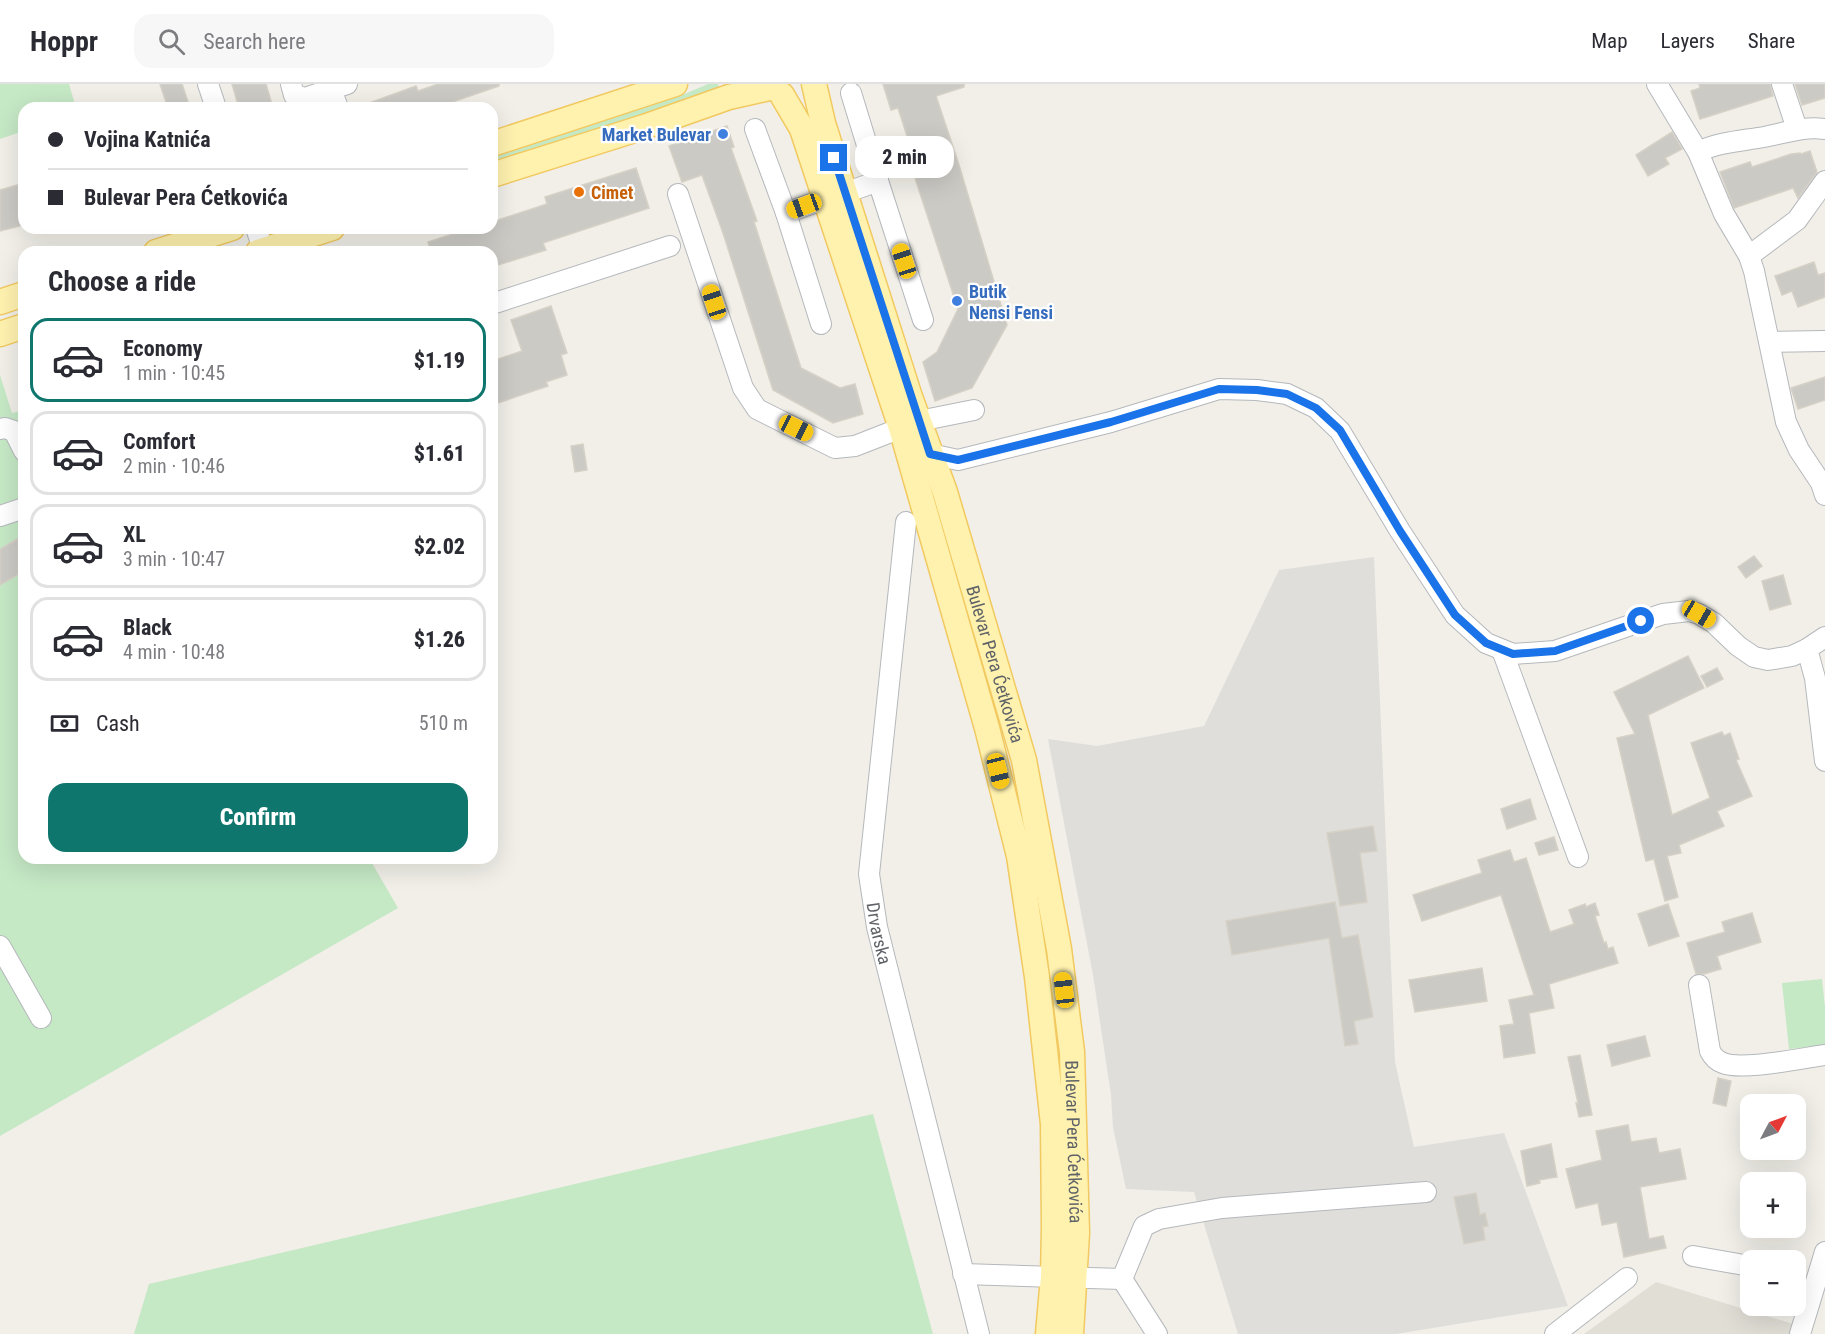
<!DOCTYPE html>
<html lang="en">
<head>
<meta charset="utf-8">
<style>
  :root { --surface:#fff; --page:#f7f7f7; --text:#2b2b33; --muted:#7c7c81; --line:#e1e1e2; --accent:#0f766e }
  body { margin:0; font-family:"Roboto Condensed",sans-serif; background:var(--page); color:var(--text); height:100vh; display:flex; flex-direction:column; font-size:22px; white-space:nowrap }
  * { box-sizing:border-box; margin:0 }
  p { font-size:20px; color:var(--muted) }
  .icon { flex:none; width:33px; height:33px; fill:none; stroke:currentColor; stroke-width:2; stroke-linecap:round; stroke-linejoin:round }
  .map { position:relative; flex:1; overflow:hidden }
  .sheet { position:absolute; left:18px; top:162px; width:480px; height:618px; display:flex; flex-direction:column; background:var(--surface); border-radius:18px; box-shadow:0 6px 24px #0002 }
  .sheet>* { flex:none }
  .hud { position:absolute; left:18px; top:18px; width:480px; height:132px; border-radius:18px; box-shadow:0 6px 24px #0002; display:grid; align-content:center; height:132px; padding:0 30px; background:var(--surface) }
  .needle { width:39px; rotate:49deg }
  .buttons { position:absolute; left:1740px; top:1010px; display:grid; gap:12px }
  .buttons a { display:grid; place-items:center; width:66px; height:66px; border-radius:12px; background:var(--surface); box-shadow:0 6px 24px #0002; font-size:30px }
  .end { position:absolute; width:27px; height:27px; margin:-14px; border:8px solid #1a73e8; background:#fff; box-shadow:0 0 0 3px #fff }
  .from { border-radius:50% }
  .bubble { position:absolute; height:42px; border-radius:18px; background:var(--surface); box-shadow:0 6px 24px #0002; font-size:20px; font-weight:800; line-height:42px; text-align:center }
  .car { position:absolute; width:18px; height:36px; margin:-18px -9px; border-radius:8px; box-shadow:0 0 4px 2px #0007; background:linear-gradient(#f5c518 24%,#345 0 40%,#f5c518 0 76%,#345 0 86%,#f5c518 0) }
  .hud b { display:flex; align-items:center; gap:21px; height:57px; font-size:22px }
  .hud b+b { border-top:2px solid var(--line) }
  .hud i { width:15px; height:15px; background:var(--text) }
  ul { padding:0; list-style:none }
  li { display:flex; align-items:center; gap:18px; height:84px; margin:0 12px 9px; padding:0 18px; border:3px solid var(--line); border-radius:18px }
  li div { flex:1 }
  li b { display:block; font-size:22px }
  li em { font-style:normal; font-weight:800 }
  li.selected { border-color:var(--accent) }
  li>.icon { width:54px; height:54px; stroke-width:1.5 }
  h2 { padding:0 30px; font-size:27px; line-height:72px }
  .pay { display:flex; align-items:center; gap:15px; height:66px; padding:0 30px; font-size:22px }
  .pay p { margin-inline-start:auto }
  .cta { display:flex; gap:12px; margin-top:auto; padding:12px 30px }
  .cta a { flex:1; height:69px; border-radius:18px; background:var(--accent); color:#fff; font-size:24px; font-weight:800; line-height:69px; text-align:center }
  header { display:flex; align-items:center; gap:36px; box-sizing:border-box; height:84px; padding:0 30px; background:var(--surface); border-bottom:2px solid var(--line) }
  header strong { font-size:28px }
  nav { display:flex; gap:33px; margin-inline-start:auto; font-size:21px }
  .search { width:420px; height:54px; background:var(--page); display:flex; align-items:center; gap:15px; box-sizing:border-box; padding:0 21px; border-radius:18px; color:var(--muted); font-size:22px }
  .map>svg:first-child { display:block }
  .industrial { fill:#e0deda }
  .education { fill:#e1ded6 }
  .green { fill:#c5e8c5 }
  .building { fill:#cccac5; stroke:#d6d1c6; stroke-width:1.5 }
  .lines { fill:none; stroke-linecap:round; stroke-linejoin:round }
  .minor-casing { stroke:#b5b8bc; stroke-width:22 }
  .major-casing { stroke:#f2c960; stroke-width:27 }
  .minor { stroke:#fff; stroke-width:20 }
  .major { stroke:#fff2af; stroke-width:24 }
  .route { stroke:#1a73e8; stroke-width:8 }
  .shop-dot { fill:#3f7fe0; stroke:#fff; stroke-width:2 }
  .food-dot { fill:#e8710a; stroke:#fff; stroke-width:2 }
  .labels { text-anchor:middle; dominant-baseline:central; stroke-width:4.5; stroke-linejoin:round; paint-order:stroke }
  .shop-label { font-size:18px; font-weight:bold; fill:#366cbe; stroke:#fff; text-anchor:end }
  .food-label { font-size:18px; font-weight:bold; fill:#c56008; stroke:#fff; text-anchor:start }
  .street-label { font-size:18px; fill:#5f6368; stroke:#fff }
</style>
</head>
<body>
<header>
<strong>Hoppr</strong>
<div class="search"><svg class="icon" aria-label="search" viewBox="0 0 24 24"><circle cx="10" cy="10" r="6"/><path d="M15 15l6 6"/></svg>Search here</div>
<nav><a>Map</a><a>Layers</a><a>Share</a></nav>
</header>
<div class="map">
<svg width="1825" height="1250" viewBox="0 0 1825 1250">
  <rect width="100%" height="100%" fill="#f1efe8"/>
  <!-- industrial -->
  <path class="industrial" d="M1374,473L1395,978L1414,1063L1504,1049L1568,1222L1396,1250H1238L1194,1108L1126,1105L1113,1043L1111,1011L1093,891L1048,655L1097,662L1204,642L1279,486Z"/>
  <!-- education -->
  <path class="education" d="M1656,1198L1803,1243L1800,1250H1584Z"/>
  <!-- green -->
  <g class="green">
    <path d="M69,0L76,24H24V47L0,55V0Z"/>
    <path d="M708,0H718L721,10L492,83V74L687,9Z"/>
    <path d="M0,291L12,329L24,326V774H369L398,824L0,1052Z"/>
    <path d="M1822,895L1825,923V962L1789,965L1782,899Z"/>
    <path d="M873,1030L933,1250H134L149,1200Z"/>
  </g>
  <!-- building -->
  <g class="building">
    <path d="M160,0H182L190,24H168Z"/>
    <path d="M232,0H266L273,24H239Z"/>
    <path d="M438,0H499V2L435,24H361V22L416,2L418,7Z"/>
    <path d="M883,0H964V3L936,12L959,81L1007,241L972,304L935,317L923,278L937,268L958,225L915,94L920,92L898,24L891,26Z"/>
    <path d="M1699,0H1770L1773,12L1700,35L1691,7L1700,4Z"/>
    <path d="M1795,0H1825V14L1802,21Z"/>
    <path d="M727,42L734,63L731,64L757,137L754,138L801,284L840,304L855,300L863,330L833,339L773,306L723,149L702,91L682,98L669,62Z"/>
    <path d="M1672,48L1682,65L1665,74L1669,80L1648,92L1636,71Z"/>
    <path d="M1810,67L1817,88L1798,114L1793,104L1734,124L1720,88L1750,78L1752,83L1791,70L1800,69L1801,70Z"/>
    <path d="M636,84L649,124L543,159L546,166L492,183V168H431L428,158L472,144H492V138L547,120L545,113Z"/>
    <path d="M24,99V141L0,147V106Z"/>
    <path d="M1814,178L1818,191L1825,189V213L1798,223L1792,207L1782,211L1775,192Z"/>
    <path d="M551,222L567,269L561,271L567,291L546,298L548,302L492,321V277L522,267L511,236Z"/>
    <path d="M1825,293V316L1798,325L1791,304Z"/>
    <path d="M583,360L587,386L575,388L571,362Z"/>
    <path d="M24,451V487L0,501V465Z"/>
    <path d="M1754,472L1762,482L1746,494L1738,483Z"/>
    <path d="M1783,491L1791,520L1770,526L1762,497Z"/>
    <path d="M1688,572L1704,604L1648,631L1672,731L1710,714L1691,659L1722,648L1724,652L1730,649L1739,675L1736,676L1752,712L1717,727L1724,742L1679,761L1681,769L1667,772L1678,813L1665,817L1654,775L1646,777L1617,654L1635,650L1614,608Z"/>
    <path d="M1717,584L1723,595L1707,603L1701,592Z"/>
    <path d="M1530,715L1536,735L1507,745L1501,725Z"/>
    <path d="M1373,742L1377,767L1360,769L1367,818L1340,822L1327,749Z"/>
    <path d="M1554,753L1558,766L1539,771L1535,759Z"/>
    <path d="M1510,766L1514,778L1526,774L1550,848L1574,840L1569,826L1585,820L1586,823L1595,819L1599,831L1595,832L1604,859L1606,858L1608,865L1613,863L1618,879L1549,900L1554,924L1529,929L1535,969L1504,974L1500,942L1514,940L1509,916L1534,911L1501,811L1422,837L1413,811L1482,789L1478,776Z"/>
    <path d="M1335,818L1342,854L1358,851L1373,933L1354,937L1358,960L1345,962L1329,854L1232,871L1226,837Z"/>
    <path d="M1668,820L1679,852L1649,862L1638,830Z"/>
    <path d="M1752,829L1761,858L1717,872L1721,885L1704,890H1696L1687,859L1725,848L1722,838Z"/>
    <path d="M1482,884L1487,917L1415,928L1409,896Z"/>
    <path d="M1645,952L1650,972L1612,982L1607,961Z"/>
    <path d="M1580,971L1592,1031L1579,1033L1576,1019H1578L1568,973Z"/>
    <path d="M1718,994L1731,997L1726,1022L1713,1019Z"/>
    <path d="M1628,1041L1631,1058L1656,1054L1659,1069L1680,1065L1686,1095L1640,1103L1649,1155L1663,1152L1666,1164L1624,1173L1617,1138L1602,1141L1598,1119L1576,1124L1566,1085L1602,1076L1596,1047Z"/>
    <path d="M1551,1060L1557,1093L1539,1096L1540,1099L1527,1102L1521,1067Z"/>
    <path d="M1476,1109L1480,1131L1485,1129L1488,1142L1483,1143L1485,1156L1464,1160L1454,1113Z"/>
  </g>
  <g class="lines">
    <!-- minor casing -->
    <g class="minor-casing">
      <g id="minor">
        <path d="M208,0L216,24"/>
        <path d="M291,0L294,11L305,14L347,0"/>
        <path d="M1657,0L1698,68L1724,130L1749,172L1754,187L1786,338L1799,366L1821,399L1825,411"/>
        <path d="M1782,0L1797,45"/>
        <path d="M331,5L338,24"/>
        <path d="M851,9L878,97"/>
        <path d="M755,45L786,129L821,240"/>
        <path d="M1698,68C1719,58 1741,57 1764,53C1784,49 1804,42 1825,45"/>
        <path d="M845,109L878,97L923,236"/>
        <path d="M678,110L743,304L757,325L835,364L855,362L919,337L974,326"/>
        <path d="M786,129L825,115"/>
        <path d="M256,144L264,168"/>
        <path d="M1749,172L1797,136L1825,97"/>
        <path d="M492,220L670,162"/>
        <path d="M1770,258L1825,257"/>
        <path d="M0,345L5,344L14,347L24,367"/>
        <path d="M930,370L958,376L1111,338L1219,305L1257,306L1287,310L1316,324L1340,347L1400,447L1455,531L1486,559L1513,570L1555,567L1663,530L1689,527L1699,530L1714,539L1738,562L1754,573L1768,576L1792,572L1807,565L1825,553"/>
        <path d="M0,432L24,424"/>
        <path id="s1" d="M906,438L869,790L877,843L979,1250"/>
        <path d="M1807,565L1815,594L1825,677"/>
        <path d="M1502,566L1578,773"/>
        <path d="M0,862L41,934"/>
        <path d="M1699,901L1710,967C1713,973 1717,977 1723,979C1742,987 1803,974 1825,971"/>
        <path d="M1693,1172L1750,1182"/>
        <path d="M963,1190L1122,1195"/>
        <path d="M1122,1195L1144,1142L1159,1135L1222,1124L1426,1108"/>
        <path d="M1122,1195L1157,1250"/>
        <path d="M1555,1250L1627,1194"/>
        <path d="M1800,1250L1825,1168"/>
      </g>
    </g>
    <!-- major casing -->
    <g class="major-casing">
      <g id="major">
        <path id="s2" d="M814,0L823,39L845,109L910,313L945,408L1024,676L1059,865L1072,968L1077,1149L1071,1250"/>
        <path d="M782,11L802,45L901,344L987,644L1019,772L1037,893L1053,1040L1054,1144L1053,1193L1048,1250"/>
        <path d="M492,60L675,0"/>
        <path d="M492,91L644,43L729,13L769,4"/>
        <path d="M156,168L232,144"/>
        <path d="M258,168L332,144"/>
        <path d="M0,218L24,210"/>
        <path d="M0,250L24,242"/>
      </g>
    </g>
    <!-- minor -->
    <use href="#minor" class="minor"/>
    <!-- major -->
    <use href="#major" class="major"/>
  </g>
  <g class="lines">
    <!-- route -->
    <path class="route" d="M834,74L930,370L958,376L1111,338L1219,305L1257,306L1287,310L1316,324L1340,346L1400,447L1455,531L1486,559L1513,570L1555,567L1641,537"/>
  </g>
  <!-- markers -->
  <g class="shop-dot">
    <circle cx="723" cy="50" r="6"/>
    <circle cx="957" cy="217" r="6"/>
  </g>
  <circle class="food-dot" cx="579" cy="108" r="6"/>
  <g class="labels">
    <!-- shop labels -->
    <g class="shop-label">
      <text x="711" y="50">Market Bulevar</text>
      <text x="969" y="207" text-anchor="start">Butik<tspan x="969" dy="21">Nensi Fensi</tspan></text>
    </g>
    <!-- food labels -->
    <g class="food-label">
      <text x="591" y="108">Cimet</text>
    </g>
    <!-- street labels -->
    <g class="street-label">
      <text stroke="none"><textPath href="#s2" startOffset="608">Bulevar Pera Ćetkovića</textPath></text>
      <text stroke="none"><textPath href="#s1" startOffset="414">Drvarska</textPath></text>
      <text stroke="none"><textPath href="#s2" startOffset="1094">Bulevar Pera Ćetkovića</textPath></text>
    </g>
  </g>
</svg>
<div class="buttons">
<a><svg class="needle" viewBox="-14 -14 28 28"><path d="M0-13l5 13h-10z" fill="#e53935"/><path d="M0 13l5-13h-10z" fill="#7c7c81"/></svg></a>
<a>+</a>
<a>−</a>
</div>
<i class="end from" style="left:1641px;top:537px"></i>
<i class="end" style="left:834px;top:74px"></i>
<div class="bubble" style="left:855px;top:52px;width:99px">2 min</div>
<i class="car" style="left:804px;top:122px;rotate:250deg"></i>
<i class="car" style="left:904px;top:177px;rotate:342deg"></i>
<i class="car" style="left:714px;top:218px;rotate:342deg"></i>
<i class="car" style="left:796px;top:344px;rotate:116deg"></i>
<i class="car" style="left:1699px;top:530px;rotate:120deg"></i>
<i class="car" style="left:998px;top:687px;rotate:166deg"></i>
<i class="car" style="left:1064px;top:906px;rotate:353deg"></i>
<div class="hud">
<b><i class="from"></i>Vojina Katnića</b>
<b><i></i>Bulevar Pera Ćetkovića</b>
</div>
<section class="sheet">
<h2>Choose a ride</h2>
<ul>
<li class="selected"><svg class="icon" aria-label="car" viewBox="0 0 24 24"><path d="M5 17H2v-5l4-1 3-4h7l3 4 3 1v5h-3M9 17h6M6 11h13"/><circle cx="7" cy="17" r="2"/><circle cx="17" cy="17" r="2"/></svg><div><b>Economy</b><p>1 min · 10:45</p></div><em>$1.19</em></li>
<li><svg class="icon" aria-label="car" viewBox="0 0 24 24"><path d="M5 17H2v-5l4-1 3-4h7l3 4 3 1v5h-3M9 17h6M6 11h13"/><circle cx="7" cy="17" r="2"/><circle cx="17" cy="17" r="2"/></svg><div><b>Comfort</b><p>2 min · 10:46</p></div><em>$1.61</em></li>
<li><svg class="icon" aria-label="car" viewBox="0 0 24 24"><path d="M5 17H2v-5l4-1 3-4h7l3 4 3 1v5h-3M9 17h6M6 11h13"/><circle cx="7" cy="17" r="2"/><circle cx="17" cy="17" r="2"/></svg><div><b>XL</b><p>3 min · 10:47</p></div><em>$2.02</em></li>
<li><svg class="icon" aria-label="car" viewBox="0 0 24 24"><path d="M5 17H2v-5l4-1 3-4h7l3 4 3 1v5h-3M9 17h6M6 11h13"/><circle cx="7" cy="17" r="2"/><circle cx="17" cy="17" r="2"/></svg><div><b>Black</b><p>4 min · 10:48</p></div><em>$1.26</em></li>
</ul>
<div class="pay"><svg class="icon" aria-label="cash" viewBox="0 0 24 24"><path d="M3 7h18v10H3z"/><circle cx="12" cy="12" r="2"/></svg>Cash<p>510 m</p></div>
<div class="cta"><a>Confirm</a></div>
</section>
</div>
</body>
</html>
